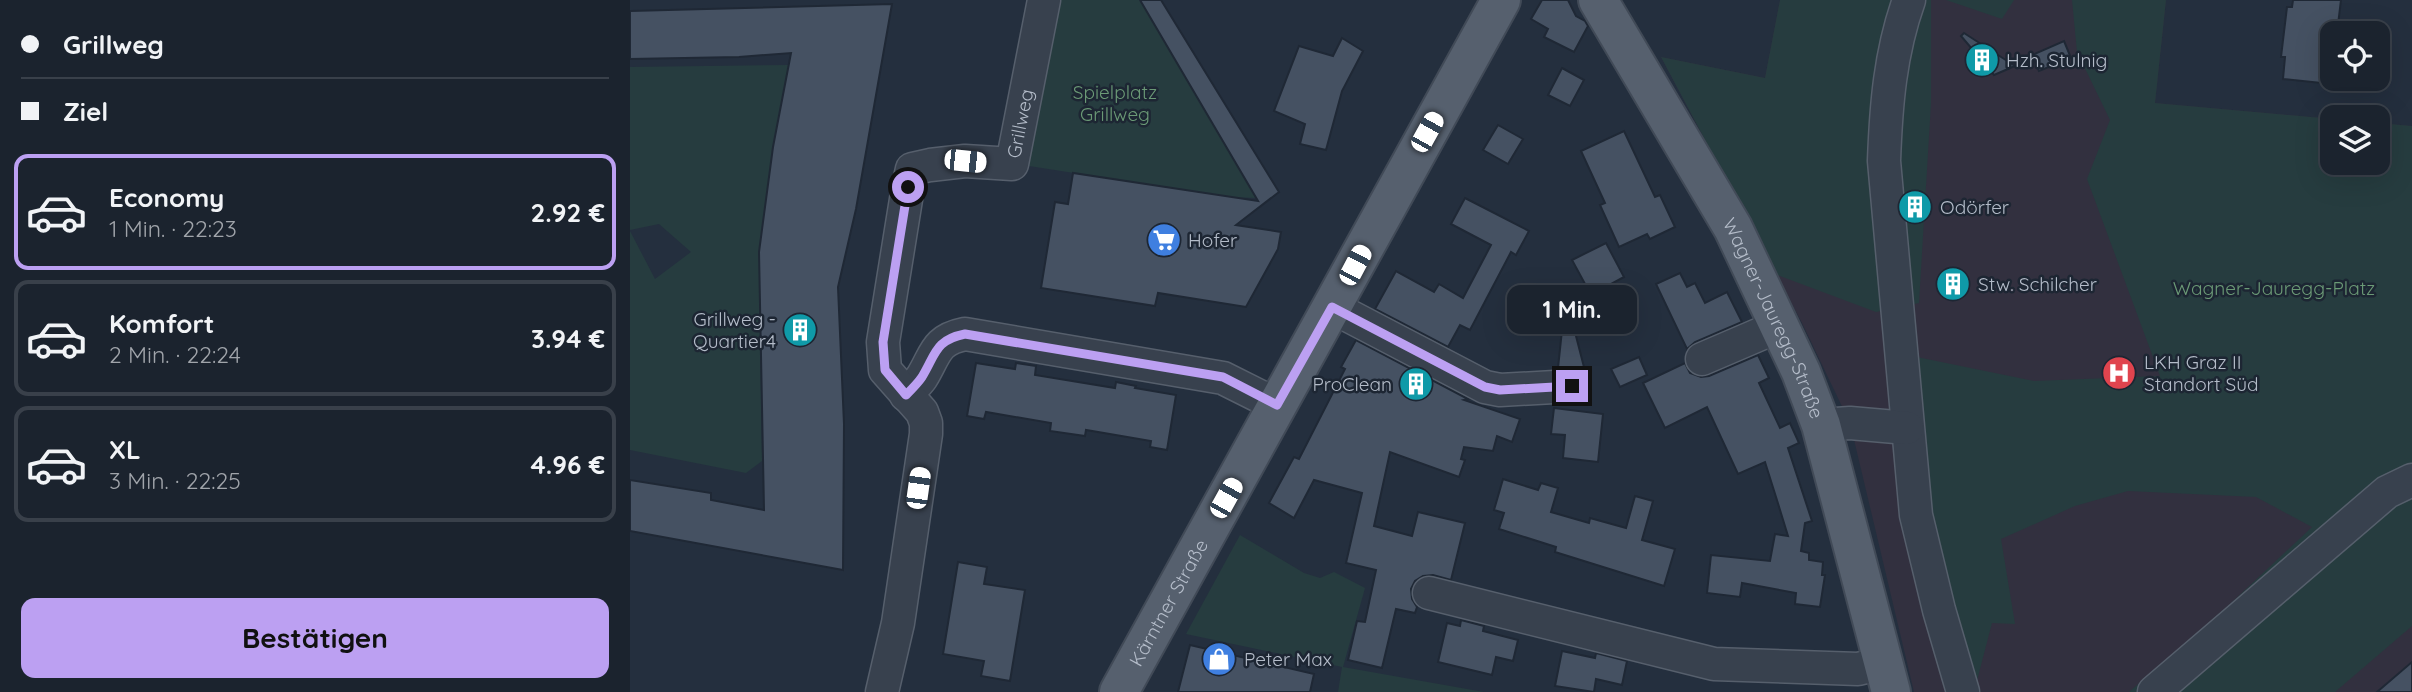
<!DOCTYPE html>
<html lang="de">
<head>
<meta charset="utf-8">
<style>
  :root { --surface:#1b232e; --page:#282f3a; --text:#f1f3f6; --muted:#a0a4aa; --line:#39404a; --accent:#bca0f2 }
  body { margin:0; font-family:Quicksand,sans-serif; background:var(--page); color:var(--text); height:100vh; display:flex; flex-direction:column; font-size:26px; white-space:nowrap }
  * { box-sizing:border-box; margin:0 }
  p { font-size:23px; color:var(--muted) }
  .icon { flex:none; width:38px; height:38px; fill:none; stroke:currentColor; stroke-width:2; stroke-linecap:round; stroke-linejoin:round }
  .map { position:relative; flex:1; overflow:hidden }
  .sheet { display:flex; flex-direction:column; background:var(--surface); width:630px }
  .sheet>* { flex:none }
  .top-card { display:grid; align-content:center; height:154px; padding:0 21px; background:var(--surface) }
  .fabs { position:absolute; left:1690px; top:21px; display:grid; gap:14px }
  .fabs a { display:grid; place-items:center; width:70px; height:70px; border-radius:14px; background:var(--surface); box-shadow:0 7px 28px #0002,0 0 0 2px var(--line); font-size:35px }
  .end { position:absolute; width:32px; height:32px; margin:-16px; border:9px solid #bca0f2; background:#111; box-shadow:0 0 0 4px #111 }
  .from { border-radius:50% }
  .bubble { position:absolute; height:49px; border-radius:14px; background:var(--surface); box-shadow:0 7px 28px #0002,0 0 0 2px var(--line); font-size:23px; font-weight:800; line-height:49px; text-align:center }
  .car { position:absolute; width:21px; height:42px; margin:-21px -10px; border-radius:9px; box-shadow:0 0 5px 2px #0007; background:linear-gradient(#fff 24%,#345 0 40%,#fff 0 76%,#345 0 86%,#fff 0) }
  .top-card b { display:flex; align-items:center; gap:24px; height:66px; font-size:26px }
  .top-card b+b { border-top:2px solid var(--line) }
  .top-card i { width:18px; height:18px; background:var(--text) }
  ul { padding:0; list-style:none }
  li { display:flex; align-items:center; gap:21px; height:116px; margin:0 14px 10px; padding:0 7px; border:4px solid var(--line); border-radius:14px }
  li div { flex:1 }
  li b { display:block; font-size:26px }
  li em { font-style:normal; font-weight:800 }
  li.current { border-color:var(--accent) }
  li>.icon { width:63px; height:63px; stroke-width:1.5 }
  .action { display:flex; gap:14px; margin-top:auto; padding:14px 21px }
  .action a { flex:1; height:80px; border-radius:14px; background:var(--accent); color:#111; font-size:28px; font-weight:800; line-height:80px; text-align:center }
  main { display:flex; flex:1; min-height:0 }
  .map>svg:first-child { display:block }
  .medical { fill:#32303f }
  .green { fill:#263c3f }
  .building { fill:#455162; stroke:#1f2835; stroke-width:2 }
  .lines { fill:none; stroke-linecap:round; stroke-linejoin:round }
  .minor-casing { stroke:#565f6c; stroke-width:35 }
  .major-casing { stroke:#414a57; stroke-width:42 }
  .minor { stroke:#38414e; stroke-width:32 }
  .major { stroke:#56606e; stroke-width:38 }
  .route { stroke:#bca0f2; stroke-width:9 }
  .labels { text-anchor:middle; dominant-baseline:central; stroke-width:5; stroke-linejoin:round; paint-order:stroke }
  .poi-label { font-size:19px; fill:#b4bcc9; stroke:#1d2633; text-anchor:start }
  .park-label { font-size:19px; fill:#6b9a76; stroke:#1d2633 }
  .street-label { font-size:19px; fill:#b4bcc9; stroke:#1d2633 }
</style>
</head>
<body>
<main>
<section class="sheet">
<div class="top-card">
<b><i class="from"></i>Grillweg</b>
<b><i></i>Ziel</b>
</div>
<ul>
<li class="current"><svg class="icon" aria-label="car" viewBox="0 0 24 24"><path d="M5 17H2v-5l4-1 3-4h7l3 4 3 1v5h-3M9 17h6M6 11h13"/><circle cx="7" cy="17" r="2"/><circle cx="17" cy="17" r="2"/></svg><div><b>Economy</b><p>1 Min. · 22:23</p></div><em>2.92 €</em></li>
<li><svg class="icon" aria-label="car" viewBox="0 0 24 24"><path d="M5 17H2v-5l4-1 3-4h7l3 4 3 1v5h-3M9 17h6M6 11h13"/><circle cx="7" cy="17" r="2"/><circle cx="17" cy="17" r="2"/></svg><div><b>Komfort</b><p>2 Min. · 22:24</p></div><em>3.94 €</em></li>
<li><svg class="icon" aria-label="car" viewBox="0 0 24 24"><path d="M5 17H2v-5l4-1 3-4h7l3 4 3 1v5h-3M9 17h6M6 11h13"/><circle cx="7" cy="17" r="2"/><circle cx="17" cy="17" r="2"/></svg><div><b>XL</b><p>3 Min. · 22:25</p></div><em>4.96 €</em></li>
</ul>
<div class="action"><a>Bestätigen</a></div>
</section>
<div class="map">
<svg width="1782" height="692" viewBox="0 0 1782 692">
  <rect width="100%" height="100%" fill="#242f3e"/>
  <!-- medical -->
  <path class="medical" d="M1150,0H1536L1525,103L1703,119V163H1748V123L1782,126V692H1284L1220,423L1172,323L1031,57L1135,78Z"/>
  <!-- green -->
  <g class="green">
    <path d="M427,0H510L626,198L598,197L399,166Z"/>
    <path d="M1150,0H1301V103L1289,303L1246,312L1147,275L1031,57L1135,78Z"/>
    <path d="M1316,0H1384L1372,19Z"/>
    <path d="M1442,0H1536L1525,103L1703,119V163H1748V123L1782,126V626L1705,692H1499L1599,605L1682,527L1626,497L1498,491L1445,506L1371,539L1385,624L1362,623L1344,692L1300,537L1277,355L1404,381L1530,376L1457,179L1480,120L1447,52Z"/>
    <path d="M159,65L143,147L129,252L132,461L116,473L0,450V231L25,279L61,252L29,224L0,230V67Z"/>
    <path d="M610,535L674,573L690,578L704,572L735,588L713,667L854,692H708L712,667L556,634Z"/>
  </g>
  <!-- building -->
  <g class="building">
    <path d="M510,0H531L649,192L606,225L651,232L648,249L616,307L528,293L525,306L411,288L425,202L438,204L443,173L628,201Z"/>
    <path d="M912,0H938L946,16L955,21L958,26L944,52L914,37L918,29L901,19Z"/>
    <path d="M1663,0H1711L1707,33H1703L1701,84L1653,79L1655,57H1651L1657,7H1662Z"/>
    <path d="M262,4L226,209L208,287L214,424L213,570L0,531V480L81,493V500L134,510L129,252L143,147L161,53L109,57L0,59V11Z"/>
    <path d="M1334,33L1385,66L1364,75L1331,36Z"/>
    <path d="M712,38L733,51L712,91L696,150L670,144L675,124L644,111L669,46L703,56Z"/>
    <path d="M1434,41L1441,58L1409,71L1402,55Z"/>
    <path d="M932,68L954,80L940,106L918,95Z"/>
    <path d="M868,125L893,139L878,164L853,150Z"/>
    <path d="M994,131L1025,197L1030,195L1045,227L1020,239L1017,234L989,247L970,205L975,203L951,151Z"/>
    <path d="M835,198L899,231L886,255L881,252L840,330L830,325L818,347L745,309L766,271L804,292L809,284L833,298L861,245L821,224Z"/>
    <path d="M976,243L994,277L961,295L942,260Z"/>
    <path d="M1050,273L1057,287L1065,283L1075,303L1097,292L1112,322L1065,342L1057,349L1026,284Z"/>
    <path d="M937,301L955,371L953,372L942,368H928L935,302Z"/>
    <path d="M726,340L838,399L834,400L890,419L882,442L867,436L863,451L834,447L831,459L835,460L829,477L760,452L744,526L782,536L788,512L835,523L821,580L803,575L793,576L785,581L781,589L782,599L787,607L785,613L766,609L752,668L718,660L727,621L735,622L746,570L716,563L732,493L684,480L664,518L639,503L664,457L669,459L715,369L711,367Z"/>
    <path d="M1128,355L1139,378L1129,383L1150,428L1160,423L1169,443L1158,448L1182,521L1175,523L1171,551L1179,553V560L1193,562L1192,575H1195L1190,607L1165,604L1166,593L1112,583L1110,597L1077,593L1081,555L1140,561L1145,534L1158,536L1146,497L1135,462L1108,474L1077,407L1035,428L1013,383L1055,363L1060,373L1071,377L1079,376Z"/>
    <path d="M1009,357L1017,375L990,387L981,369Z"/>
    <path d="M346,363L385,369L386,363L406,366L405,375L485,388L486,382L506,386L505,388L546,395L537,450L520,447L521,441L456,430L455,436L420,431L421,423L356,412L354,419L337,416Z"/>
    <path d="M924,408L973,414L968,462L933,458L935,435L921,434Z"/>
    <path d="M873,479L908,490L911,483L928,488L921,512L959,523L960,518L996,528L1005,496L1023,501L1012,540L1045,549L1034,586L925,552L926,547L869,529L874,513L864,510Z"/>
    <path d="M328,562L357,567L354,584L395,590L380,681L351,676L354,661L313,654Z"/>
    <path d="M831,620L854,626L853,631L888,640L883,661L866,657L862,675L808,662L817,623L830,626Z"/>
    <path d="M560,645L684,674L680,692H548Z"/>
    <path d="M932,651L965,658L966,653L997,661L992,685L966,679L964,692L925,686Z"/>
    <path d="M1782,662V692H1747Z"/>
  </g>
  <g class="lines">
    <!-- minor casing -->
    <g class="minor-casing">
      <g id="minor">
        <path d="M1279,0C1260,53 1256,106 1254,161L1286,515L1309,610L1333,692"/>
        <path d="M702,307L855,387L870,390L942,386"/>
        <path d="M1072,359L1149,326"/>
        <path d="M276,395C281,389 288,383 292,377C306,354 305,340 335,334L593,378L647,405"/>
        <path d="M1191,425L1220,423L1277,428"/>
        <path d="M799,593L1084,664L1228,669L1253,663"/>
        <path id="s1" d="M252,692L268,623L296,434V423L292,412L255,370L253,342L278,187L282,169L300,165L335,161L382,164L414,0"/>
        <path d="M1524,692L1757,492L1782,480"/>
      </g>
    </g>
    <!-- major casing -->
    <g class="major-casing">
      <g id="major">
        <path id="s2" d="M968,0L1103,228L1171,372L1191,425L1261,692"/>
        <path id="s3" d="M489,692L871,0"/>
      </g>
    </g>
    <!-- minor -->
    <use href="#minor" class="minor"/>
    <!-- major -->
    <use href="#major" class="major"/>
  </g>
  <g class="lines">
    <!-- route -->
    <path class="route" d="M278,187L253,342L255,370L276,395C282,389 288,383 292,377C306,354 305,340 335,334L593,377L647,405L702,307L855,387L870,390L942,386"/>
  </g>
  <!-- icons -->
  <defs>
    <g id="building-disc" transform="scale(1.75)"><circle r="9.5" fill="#0f9aa8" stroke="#1d2633"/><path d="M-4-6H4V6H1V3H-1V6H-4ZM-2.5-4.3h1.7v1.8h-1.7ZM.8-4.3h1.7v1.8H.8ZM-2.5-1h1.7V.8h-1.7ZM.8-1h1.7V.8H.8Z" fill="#fff"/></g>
    <g id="supermarket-disc" transform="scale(1.75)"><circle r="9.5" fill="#3f7fe0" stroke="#1d2633"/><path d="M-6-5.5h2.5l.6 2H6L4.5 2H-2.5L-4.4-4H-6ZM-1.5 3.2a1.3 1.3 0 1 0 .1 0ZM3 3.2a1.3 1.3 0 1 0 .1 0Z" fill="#fff"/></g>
    <g id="hospital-disc" transform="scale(1.75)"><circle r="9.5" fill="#e0444e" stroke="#1d2633"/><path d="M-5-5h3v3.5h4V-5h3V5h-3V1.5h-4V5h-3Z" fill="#fff"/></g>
    <g id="shop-disc" transform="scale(1.75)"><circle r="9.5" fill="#3f7fe0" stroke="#1d2633"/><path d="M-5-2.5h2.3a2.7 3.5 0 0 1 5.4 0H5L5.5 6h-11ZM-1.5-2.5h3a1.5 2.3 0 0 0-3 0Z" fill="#fff"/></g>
  </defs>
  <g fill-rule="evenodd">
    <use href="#building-disc" x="1352" y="60"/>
    <use href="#building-disc" x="1285" y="207"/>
    <use href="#supermarket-disc" x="534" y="240"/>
    <use href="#building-disc" x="1323" y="284"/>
    <use href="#building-disc" x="170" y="330"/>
    <use href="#hospital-disc" x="1489" y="373"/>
    <use href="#building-disc" x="786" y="384"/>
    <use href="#shop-disc" x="589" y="659"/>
  </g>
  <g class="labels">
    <!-- poi labels -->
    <g class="poi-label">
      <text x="1376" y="60">Hzh. Stulnig</text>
      <text x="1310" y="207">Odörfer</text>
      <text x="558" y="240">Hofer</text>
      <text x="1348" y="284">Stw. Schilcher</text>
      <text x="146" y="319" text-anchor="end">Grillweg -<tspan x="146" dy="22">Quartier4</tspan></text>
      <text x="1514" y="362">LKH Graz II<tspan x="1514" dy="22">Standort Süd</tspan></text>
      <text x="762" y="384" text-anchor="end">ProClean</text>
      <text x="614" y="659">Peter Max</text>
    </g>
    <!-- park labels -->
    <g class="park-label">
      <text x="485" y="92">Spielplatz<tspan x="485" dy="22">Grillweg</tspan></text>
      <text x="1644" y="288">Wagner-Jauregg-Platz</text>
    </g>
    <!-- street labels -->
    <g class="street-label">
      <text stroke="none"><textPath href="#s1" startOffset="686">Grillweg</textPath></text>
      <text stroke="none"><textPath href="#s2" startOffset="364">Wagner-Jauregg-Straße</textPath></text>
      <text stroke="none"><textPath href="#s3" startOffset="102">Kärntner Straße</textPath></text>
    </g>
  </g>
</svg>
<div class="fabs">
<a><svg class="icon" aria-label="locate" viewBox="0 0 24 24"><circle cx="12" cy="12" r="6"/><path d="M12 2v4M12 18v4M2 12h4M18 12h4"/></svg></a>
<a><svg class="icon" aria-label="layers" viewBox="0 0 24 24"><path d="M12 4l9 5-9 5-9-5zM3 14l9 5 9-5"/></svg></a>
</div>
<i class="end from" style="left:278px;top:187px"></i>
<i class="end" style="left:942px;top:386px"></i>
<div class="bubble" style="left:877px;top:285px;width:130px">1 Min.</div>
<i class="car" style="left:797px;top:132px;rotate:29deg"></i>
<i class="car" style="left:335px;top:161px;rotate:96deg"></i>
<i class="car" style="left:725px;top:265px;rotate:28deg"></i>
<i class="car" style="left:288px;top:488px;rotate:8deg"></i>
<i class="car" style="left:596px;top:498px;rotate:29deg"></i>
</div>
</main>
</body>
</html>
